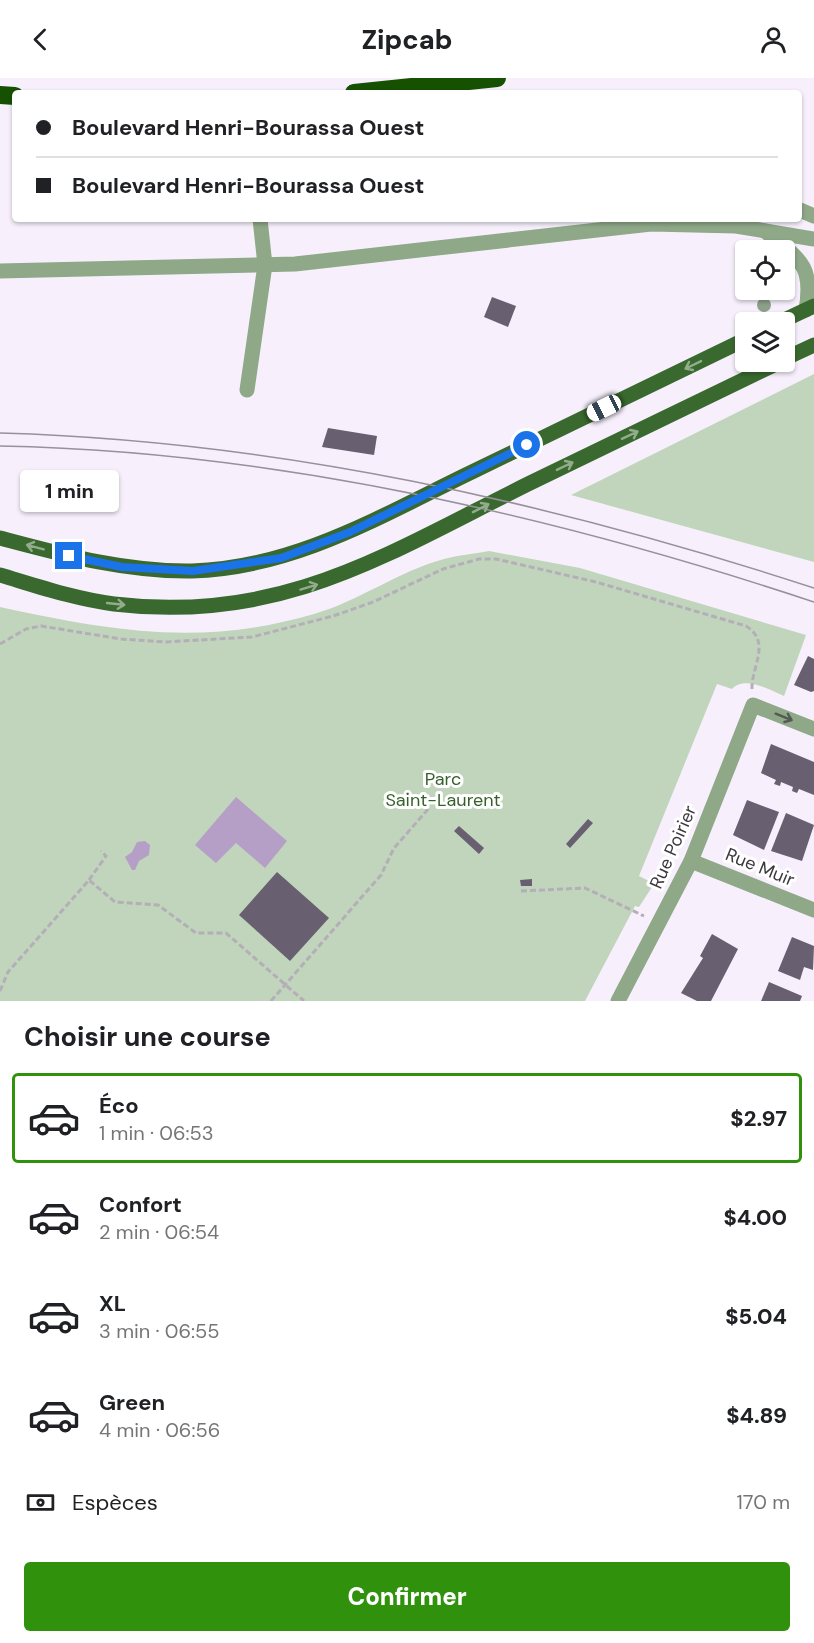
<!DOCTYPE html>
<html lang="fr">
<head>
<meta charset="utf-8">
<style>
  :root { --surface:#fff; --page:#f2f2f2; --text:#202124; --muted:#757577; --line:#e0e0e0; --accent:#30910d }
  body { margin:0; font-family:"DM Sans",sans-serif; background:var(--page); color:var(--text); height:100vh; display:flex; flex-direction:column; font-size:22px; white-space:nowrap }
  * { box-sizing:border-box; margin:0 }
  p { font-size:20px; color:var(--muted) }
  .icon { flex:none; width:33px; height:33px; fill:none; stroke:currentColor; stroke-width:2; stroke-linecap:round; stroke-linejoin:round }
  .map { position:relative; height:923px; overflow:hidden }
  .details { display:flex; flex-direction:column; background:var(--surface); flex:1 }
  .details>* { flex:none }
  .hud { position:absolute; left:12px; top:12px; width:790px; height:132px; border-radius:6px; box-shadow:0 2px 4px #0004; display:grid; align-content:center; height:132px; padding:0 24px; background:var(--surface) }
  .tools { position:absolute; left:735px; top:162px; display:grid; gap:12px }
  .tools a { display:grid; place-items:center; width:60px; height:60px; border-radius:6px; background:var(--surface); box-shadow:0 2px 4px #0004; font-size:30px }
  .end { position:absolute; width:27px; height:27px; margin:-14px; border:8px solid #1a73e8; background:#fff; box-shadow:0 0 0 3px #fff }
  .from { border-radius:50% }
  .bubble { position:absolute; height:42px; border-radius:6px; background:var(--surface); box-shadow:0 2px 4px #0004; font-size:20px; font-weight:800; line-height:42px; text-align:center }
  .car { position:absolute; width:18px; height:36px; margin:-18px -9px; border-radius:8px; box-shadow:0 0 4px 2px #0007; background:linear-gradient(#fff 24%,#345 0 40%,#fff 0 76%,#345 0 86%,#fff 0) }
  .hud b { display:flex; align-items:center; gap:21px; height:57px; font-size:22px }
  .hud b+b { border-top:2px solid var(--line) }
  .hud i { width:15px; height:15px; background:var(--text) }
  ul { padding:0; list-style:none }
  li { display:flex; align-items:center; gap:18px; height:90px; margin:0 12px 9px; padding:0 12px; border:3px solid transparent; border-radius:6px }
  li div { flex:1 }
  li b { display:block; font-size:22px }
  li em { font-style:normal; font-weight:800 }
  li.on { border-color:var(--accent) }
  li>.icon { width:54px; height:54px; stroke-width:1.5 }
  h2 { padding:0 24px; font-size:27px; line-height:72px }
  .pay { display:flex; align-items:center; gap:15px; height:66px; padding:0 24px; font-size:22px }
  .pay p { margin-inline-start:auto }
  .action { display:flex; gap:12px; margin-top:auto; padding:12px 24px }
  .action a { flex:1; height:69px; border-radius:6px; background:var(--accent); color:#fff; font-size:24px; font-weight:800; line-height:69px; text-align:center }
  header { display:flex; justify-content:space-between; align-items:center; height:78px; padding:0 24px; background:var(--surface); font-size:27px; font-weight:800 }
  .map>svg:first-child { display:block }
  .green { fill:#c0d5bb }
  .water { fill:#b59fc6 }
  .building { fill:#685f70 }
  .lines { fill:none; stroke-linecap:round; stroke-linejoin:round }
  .path { stroke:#b4aeb8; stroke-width:3; stroke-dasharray:6 3; stroke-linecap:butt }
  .minor { stroke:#8ea888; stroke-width:15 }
  .major { stroke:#39692e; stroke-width:15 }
  .highway { stroke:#165102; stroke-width:18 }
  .tram { stroke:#97919b; stroke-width:1.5 }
  .tree { fill:#8da08a }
  .oneway { stroke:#92ac8c }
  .oneway2 { stroke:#555955 }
  .route { stroke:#1a73e8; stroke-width:8 }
  .labels { text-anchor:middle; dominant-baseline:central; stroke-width:6; stroke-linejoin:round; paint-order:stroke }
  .park-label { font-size:18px; fill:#365f2c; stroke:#fff }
  .street-label { font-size:18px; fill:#3c373f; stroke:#fff }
</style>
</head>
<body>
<header><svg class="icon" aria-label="back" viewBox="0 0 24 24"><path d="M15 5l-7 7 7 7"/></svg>Zipcab<svg class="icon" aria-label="person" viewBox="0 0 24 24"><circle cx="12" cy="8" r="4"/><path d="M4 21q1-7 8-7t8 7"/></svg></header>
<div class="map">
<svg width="814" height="923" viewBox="0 0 814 923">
  <rect width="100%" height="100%" fill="#f7f0fc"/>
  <!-- green -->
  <g class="green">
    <path d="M814,296V484L571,417Z"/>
    <path d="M489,473L580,490L806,557L784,618C769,612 745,597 732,611L717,606L639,798L651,804L652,809L639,829L635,828L585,923H0V529C112,553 201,569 314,536C359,523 399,493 444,481C458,477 474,476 489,473Z"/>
  </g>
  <!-- water -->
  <g class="water">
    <path d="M236,719L287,763L265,790L236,765L216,785L195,767Z"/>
    <path d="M145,763L150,767L149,777L139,783L135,792H132L125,779L132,774L137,764Z"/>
  </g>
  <!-- building -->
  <g class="building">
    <path d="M492,219L516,228L508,249L484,239Z"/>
    <path d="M328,350L377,358L374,377L322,369Z"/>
    <path d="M808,578L814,581V613L811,614L794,607Z"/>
    <path d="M771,666L814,684V717L799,711L797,715L792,713L793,709L781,704L780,708L774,706L776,702L761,695Z"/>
    <path d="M747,722L779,734L764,772L733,757Z"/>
    <path d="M786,735L814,747L802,783L771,773Z"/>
    <path d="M588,741L593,745L570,770L566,766Z"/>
    <path d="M459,748L484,770L479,776L454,753Z"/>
    <path d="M277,794L329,840L290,883L239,837Z"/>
    <path d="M532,801V808H521L520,802Z"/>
    <path d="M712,856L738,871L711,923H697L681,915L703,880L700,878Z"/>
    <path d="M792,859L814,868L813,892L804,889L800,902L778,893Z"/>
    <path d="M769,904L802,918L800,923H761Z"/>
  </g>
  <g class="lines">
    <!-- path -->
    <g class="path">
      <path d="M0,566L26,551L41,548L121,561L165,564L252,559L333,538L373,524L443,491L479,481H496L596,504L746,548C772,564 751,589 752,611"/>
      <path d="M89,802L106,778L101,773"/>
      <path d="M521,813L585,810L644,838"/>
      <path d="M0,913L8,894L89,802L115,824L158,827L196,855H226L304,923"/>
      <path d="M271,923L381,797L394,770L430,729"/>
    </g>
    <!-- minor -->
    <g class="minor">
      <path d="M800,132L814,138"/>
      <path d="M765,153C798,181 814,185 806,232"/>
      <path d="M0,193L295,186L651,146L736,148L814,161"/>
      <path d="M247,312L265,187L260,141"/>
      <path d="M691,783L814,832"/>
      <path d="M618,923L691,783L753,627L814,651"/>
    </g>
    <!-- major -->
    <g class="major">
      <path d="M780,244L814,228"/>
      <path d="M784,281L814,267"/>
      <path d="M0,460C64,477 125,494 192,493C296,490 384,436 476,392C566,348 656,305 746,261"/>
      <path d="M0,497C37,508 75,521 114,526C281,546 385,477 528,406C612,365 696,325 780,284"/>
    </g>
    <!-- highway -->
    <g class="highway">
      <path d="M354,15L497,0"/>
      <path d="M0,17L15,18"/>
    </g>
    <!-- tram -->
    <g class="tram">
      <path d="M0,355C279,363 550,424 814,510"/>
      <path d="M0,368C274,373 555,438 814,524"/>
    </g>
  </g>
  <!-- trees -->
  <circle class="tree" cx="764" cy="227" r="7"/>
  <!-- one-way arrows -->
  <defs><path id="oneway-shaft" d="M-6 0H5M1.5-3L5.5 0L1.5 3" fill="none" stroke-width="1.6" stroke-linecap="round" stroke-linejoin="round" transform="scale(1.5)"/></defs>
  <g class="oneway">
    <use href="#oneway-shaft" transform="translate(693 287) rotate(154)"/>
    <use href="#oneway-shaft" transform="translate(630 357) rotate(-25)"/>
    <use href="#oneway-shaft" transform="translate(565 388) rotate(-26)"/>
    <use href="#oneway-shaft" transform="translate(481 430) rotate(-27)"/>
    <use href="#oneway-shaft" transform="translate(35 469) rotate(-165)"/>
    <use href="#oneway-shaft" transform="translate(309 509) rotate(-17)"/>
    <use href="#oneway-shaft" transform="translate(116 526) rotate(6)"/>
  </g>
  <use class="oneway2" href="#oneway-shaft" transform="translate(784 639) rotate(22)"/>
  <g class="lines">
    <!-- route -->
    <path class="route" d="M69,478L122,489L193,493L281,480L350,454L527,367"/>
  </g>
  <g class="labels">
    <!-- park labels -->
    <g class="park-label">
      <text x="443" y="701">Parc<tspan x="443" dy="21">Saint-Laurent</tspan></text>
    </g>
    <!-- street labels -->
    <g class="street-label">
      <text transform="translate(673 769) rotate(-66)">Rue Poirier</text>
      <text transform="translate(760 789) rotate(22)">Rue Muir</text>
    </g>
  </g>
</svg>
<div class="tools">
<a><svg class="icon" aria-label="locate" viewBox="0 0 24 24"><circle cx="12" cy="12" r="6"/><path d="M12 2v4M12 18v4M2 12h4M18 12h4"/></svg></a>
<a><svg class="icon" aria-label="layers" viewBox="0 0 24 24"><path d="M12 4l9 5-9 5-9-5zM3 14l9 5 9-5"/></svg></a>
</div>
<i class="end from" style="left:527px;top:367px"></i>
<i class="end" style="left:69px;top:478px"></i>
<div class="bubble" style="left:20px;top:392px;width:99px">1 min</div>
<i class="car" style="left:604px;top:330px;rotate:244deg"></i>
<div class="hud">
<b><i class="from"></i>Boulevard Henri-Bourassa Ouest</b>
<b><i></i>Boulevard Henri-Bourassa Ouest</b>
</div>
</div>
<section class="details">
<h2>Choisir une course</h2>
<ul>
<li class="on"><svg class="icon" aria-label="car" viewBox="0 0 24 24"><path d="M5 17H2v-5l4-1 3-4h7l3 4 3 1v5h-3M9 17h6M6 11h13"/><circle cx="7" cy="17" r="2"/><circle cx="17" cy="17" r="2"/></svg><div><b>Éco</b><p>1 min · 06:53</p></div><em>$2.97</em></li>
<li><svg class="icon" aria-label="car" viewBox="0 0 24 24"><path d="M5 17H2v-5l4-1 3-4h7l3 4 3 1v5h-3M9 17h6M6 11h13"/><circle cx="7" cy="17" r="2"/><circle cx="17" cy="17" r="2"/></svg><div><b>Confort</b><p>2 min · 06:54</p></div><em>$4.00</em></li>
<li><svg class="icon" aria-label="car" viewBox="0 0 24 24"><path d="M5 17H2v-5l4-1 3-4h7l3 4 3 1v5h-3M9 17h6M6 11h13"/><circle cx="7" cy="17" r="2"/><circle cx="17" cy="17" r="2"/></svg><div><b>XL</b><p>3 min · 06:55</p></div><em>$5.04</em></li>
<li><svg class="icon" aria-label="car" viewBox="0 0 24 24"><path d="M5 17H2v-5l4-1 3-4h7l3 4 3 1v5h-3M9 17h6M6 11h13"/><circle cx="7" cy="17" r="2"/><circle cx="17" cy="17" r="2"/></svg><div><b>Green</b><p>4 min · 06:56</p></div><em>$4.89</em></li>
</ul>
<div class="pay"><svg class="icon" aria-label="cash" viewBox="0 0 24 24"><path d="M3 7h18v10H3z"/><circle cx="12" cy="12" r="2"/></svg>Espèces<p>170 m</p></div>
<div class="action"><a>Confirmer</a></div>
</section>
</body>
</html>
